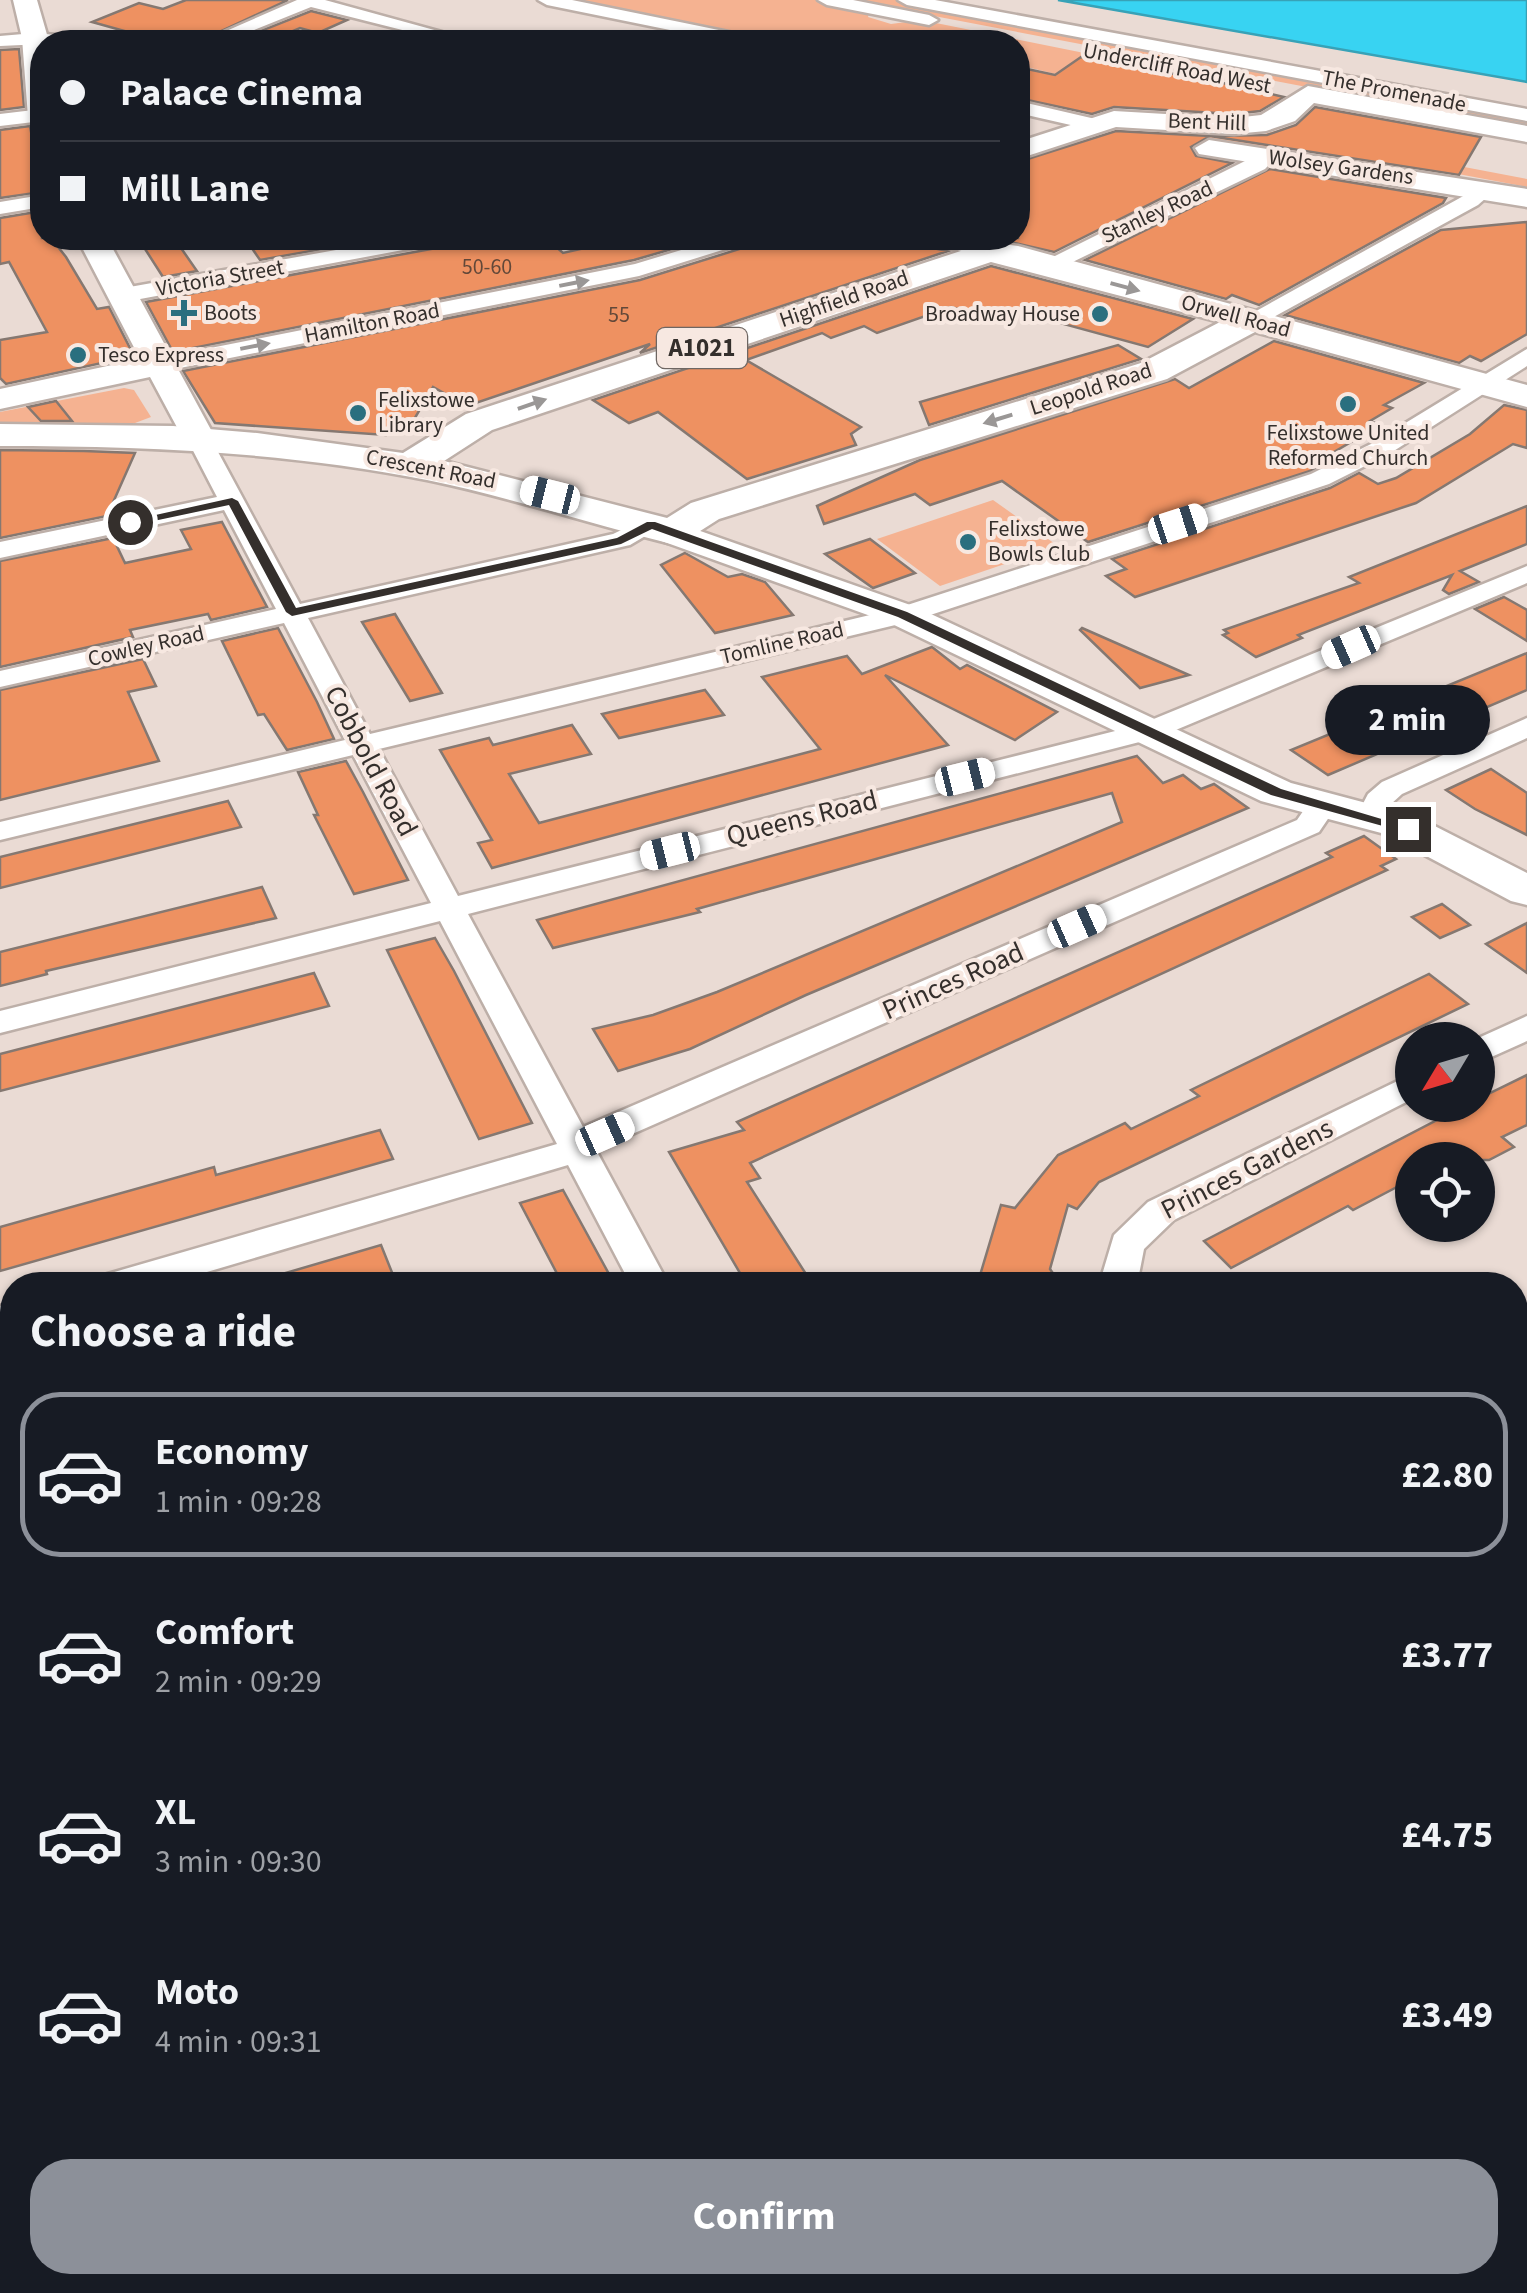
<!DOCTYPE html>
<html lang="en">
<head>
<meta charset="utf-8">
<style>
  :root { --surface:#171b24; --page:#20242c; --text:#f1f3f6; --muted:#9ea1a6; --line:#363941; --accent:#8c9099 }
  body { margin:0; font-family:"Source Sans 3",sans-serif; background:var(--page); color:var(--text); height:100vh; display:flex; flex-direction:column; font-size:38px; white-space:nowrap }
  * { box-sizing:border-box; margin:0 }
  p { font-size:32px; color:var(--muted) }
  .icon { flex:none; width:55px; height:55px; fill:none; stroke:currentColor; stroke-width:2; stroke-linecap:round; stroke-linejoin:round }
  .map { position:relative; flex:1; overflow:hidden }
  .panel { position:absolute; left:0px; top:1272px; width:1528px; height:1022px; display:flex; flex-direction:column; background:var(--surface); border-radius:40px 40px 0 0; box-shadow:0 2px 8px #0004 }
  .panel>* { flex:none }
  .banner { position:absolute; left:30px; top:30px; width:1000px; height:220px; border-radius:40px; box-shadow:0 2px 8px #0004; display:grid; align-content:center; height:220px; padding:0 30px; background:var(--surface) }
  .needle { width:65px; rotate:232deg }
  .tools { position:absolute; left:1395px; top:1022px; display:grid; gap:20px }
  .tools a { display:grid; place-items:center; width:100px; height:100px; border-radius:50%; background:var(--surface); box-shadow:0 2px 8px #0004; font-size:50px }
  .end { position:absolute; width:45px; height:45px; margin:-22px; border:12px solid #342f2c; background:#fff; box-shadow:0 0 0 5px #fff }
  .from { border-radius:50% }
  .bubble { position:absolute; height:70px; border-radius:35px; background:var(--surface); box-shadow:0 2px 8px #0004; font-size:32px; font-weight:700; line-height:70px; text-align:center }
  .car { position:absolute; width:30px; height:60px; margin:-30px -15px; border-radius:12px; box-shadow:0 0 8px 2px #0007; background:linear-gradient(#fff 24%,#345 0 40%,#fff 0 76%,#345 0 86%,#fff 0) }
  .banner b { display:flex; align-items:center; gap:35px; height:95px; font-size:38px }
  .banner b+b { border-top:2px solid var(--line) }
  .banner i { width:25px; height:25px; background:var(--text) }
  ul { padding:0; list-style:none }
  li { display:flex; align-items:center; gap:30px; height:165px; margin:0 20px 15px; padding:0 10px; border:5px solid transparent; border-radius:40px }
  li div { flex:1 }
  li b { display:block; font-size:38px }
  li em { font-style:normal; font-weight:700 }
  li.selected { border-color:var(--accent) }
  li>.icon { width:90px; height:90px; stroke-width:1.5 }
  h2 { padding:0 30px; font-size:45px; line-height:120px }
  .button { display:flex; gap:20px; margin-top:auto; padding:20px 30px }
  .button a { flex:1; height:115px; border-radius:40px; background:var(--accent); color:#fff; font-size:40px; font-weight:700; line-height:115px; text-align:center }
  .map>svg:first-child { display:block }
  .green { fill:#f5b291 }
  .water { fill:#38d3f2; stroke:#37a2b7; stroke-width:2.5 }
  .building { fill:#ee9161; stroke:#857871; stroke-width:2.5 }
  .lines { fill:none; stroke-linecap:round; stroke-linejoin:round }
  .street-casing { stroke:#bdafa8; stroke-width:5 }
  .secondary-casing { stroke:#bdafa8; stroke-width:5 }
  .primary-casing { stroke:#bdafa8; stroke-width:5 }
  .street { fill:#fff; fill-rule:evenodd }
  .secondary { fill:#fff; fill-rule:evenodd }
  .primary { fill:#fff; fill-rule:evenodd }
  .oneway { fill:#9a9796 }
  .route { fill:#342f2c }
  .poi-dot { fill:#2a6f7f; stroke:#f7e8e1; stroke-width:4 }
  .labels { text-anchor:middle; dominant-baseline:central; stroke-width:8; stroke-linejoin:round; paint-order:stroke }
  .far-street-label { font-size:22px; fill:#342f2c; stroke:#f7e8e1 }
  .number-label { font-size:22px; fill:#624839 }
  .far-poi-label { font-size:22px; fill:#342f2c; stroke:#f7e8e1; text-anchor:start }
  .shield { fill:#f7e8e1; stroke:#6e6662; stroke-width:2.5 }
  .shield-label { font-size:25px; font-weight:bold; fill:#342f2c }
  .street-label { font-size:28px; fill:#342f2c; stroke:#f7e8e1 }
</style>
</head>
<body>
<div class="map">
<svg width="1527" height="2293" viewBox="0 0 1527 2293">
  <rect width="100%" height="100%" fill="#eadbd4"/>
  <!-- green -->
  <g class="green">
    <path d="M557,0H817L870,11L868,17L891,24L921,20L1129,62L1111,79H1077L1018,65V42H765Z"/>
    <path d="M850,0H897L1527,117V129Z"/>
    <path d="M1145,128L1257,136L1275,131L1527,179V187L1352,154L1264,148Z"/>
    <path d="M124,388L134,390L151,417L135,423H0V412Z"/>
    <path d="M993,500L1058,546L940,586L877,539Z"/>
  </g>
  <!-- water -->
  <path class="water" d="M1058,0H1527V82Z"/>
  <!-- building -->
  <g class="building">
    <path d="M186,0H288L198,42L153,39L92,22L139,3L163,9Z"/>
    <path d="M311,11L347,20L318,33L300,28L267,42L248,36Z"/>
    <path d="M19,49L24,107L0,110V50Z"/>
    <path d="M1081,57L1218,82L1284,97L1260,111L1234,114L1114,107L1092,114L1018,98V67L1055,75Z"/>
    <path d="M1315,107L1481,137L1459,175L1210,136L1267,135L1296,125Z"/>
    <path d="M30,126L42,192L0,198V130Z"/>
    <path d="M1116,131L1210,136L1191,147L1196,156L1232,163L1054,252L993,238H1018V162Z"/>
    <path d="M1270,169L1446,198L1443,203L1259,305L1232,295L1226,299L1085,260Z"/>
    <path d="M42,211V238H51L66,257L97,309L109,307L134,356L6,384L0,378V340L47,332L9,262L0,264V218Z"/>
    <path d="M1527,222V334L1481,361L1470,356L1459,363L1285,315L1441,230Z"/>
    <path d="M138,238H174L197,271L163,277Z"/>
    <path d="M285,238H385L260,260L249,244Z"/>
    <path d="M448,238H546L563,253L629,238H710L634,260L173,352L146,302L436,248Z"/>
    <path d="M755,238H926L933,248L948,251L640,353L650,344L467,406L433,387L412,423L395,421L386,435L215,423L183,371L640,280L749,246Z"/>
    <path d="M991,266L1193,319L1148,347L1016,311L1003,321L951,307L877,333L864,326L831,338L822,333L746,360L861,427L851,434L856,445L747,479L658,412L629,423L593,400Z"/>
    <path d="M1274,341L1424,383L1384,405L1392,408L1370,421L1380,425L1329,455L1335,458L1310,471L1088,542L1002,481L930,505L915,494L824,524L817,506L920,460L1175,379L1189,388Z"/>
    <path d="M1118,345L1141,359L929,425L920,402Z"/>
    <path d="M56,401L72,421H41L28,407Z"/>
    <path d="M1504,405L1527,410V448L1513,444L1416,503L1135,597L1106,576L1126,569L1112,559L1330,488L1359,473L1378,484L1396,478L1470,434Z"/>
    <path d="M0,450L84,451L135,453L107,516L0,538Z"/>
    <path d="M1527,506V544L1460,571L1479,582L1449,594L1443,590L1452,575L1298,635L1302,638L1256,657L1223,635L1228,633L1224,630L1359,583L1349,577Z"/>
    <path d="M222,522L267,607L211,620L208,614L130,630L133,637L0,667V561L113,538L125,563L191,549L181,530Z"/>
    <path d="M870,539L915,573L873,588L825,554Z"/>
    <path d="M685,553L728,577L742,574L765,582L793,615L715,633L661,565Z"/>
    <path d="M1504,597L1527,610V641L1475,609Z"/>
    <path d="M395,614L442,693L410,701L362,622Z"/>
    <path d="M278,628L317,702L334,739L287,750L264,714L258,715L222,641Z"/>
    <path d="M1082,628L1189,675L1140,688L1080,630Z"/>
    <path d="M932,647L960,669L967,665L1057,712L1015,740L885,675L948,745L492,868L478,843L492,840L440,750L489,738L493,745L572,725L591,754L509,774L539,823L820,749L762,677L847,656L862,674Z"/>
    <path d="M1527,653V690L1328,775L1291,750Z"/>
    <path d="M143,659L156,686L128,692L159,761L0,800V690Z"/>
    <path d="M705,690L724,715L619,738L602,714Z"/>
    <path d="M1137,756L1163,783L1183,775L1201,789L1214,784L1248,808L806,995L690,1049L618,1071L593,1029L653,1015L717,992L1122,822L1112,793L697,909L700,912L553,948L537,920Z"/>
    <path d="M346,761L363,792L408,880L354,894L314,815H318L298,772Z"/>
    <path d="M1491,769L1527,793V835L1475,809L1446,790Z"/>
    <path d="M228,801L241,827L0,888V857Z"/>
    <path d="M1364,836L1396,859L1381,866L1387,870L750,1163L760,1178L747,1182L813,1285H747L669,1152L744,1130L737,1122L1332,857L1326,853Z"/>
    <path d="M262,887L276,918L46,971L47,974L0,986V952Z"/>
    <path d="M1442,904L1470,925L1440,938L1412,917Z"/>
    <path d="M1527,923V973L1486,944Z"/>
    <path d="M435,938L454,971L532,1123L479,1139L387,950Z"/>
    <path d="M314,973L329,1006L0,1091V1054Z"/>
    <path d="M1429,974L1468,1004L1099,1182L1077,1209L1068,1205L1050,1269L1061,1285H990L981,1272L1001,1205L1015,1208L1058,1155L1125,1123L1131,1129L1199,1096L1191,1090Z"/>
    <path d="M1527,1075V1125L1502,1137L1514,1147L1489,1160H1412V1179L1353,1210L1348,1206L1231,1268L1204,1241L1466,1105H1478V1099Z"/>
    <path d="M380,1130L393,1159L0,1271V1227L214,1167L216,1175Z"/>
    <path d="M563,1190L615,1285H563L520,1203Z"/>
    <path d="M381,1245L397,1285H273L272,1277Z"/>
  </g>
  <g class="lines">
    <!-- street casing -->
    <g class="street-casing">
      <g id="street">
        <path d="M297,0H325L478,42H450L311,7L224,42H201Z"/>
        <path d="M538,0H572L753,37L762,42H729L547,5Z"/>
        <path d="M818,0H853L929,15L938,20L929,25L827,5Z"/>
        <path d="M898,0H935L1527,109V121L907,5Z"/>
        <path d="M35,33L77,37L86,42L0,46V36Z"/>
        <path d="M1018,101L1104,121L1107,125L1097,131L1018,113Z"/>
        <path d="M42,109V121L0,126V114Z"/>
        <path d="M1267,150L1277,156L1265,169L1054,271L1046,272L1035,266Z"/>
        <path d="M1485,184L1495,190L1478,205L1259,325H1243L1240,320Z"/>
        <path d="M42,195V207L0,214V202Z"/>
        <path d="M403,238H445L435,244L124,302L113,295L124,288Z"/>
        <path d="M721,238H751L748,242L639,276L160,372L149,365L160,358L635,264Z"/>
        <path d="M1527,349V366L1389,454L1329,484L912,621L379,749L458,896L1139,725L1527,566V583L1159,737L468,914L583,1127L1297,820L1310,801H1332L1336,807L1319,832L596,1150L669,1285H631L568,1165L163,1285H98L104,1275L557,1144L440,921L0,1033V1011L431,903L353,755L0,840V822L345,740L284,623L0,687V671L276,609L224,510L0,558V542L217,497L187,439L199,432L211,439L300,604L613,534L642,520H660L664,525L630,545L308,618L370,734L895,609L1311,474L1371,444Z"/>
        <path d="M1527,718V738L1402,794L1391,804L1382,823H1360L1356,817L1368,794L1382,782Z"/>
        <path d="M1527,1016V1041L1478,1063V1040H1474Z"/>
        <path d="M1412,1074V1099L1174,1220L1144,1249L1137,1285H1099L1114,1235L1148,1202Z"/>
        <path d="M12,1302V1330L0,1334V1306Z"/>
      </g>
    </g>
    <!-- secondary casing -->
    <g class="secondary-casing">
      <g id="secondary">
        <path d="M13,0H37L48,38V42H42V125L28,117L22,38Z"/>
        <path d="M1308,86L1527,126V142L1314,103L1295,121L1266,131L1234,134L1116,127L1018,159V142L1114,111L1234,118L1261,115Z"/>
        <path d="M1209,140L1527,189V207L1199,154L1195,148Z"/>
        <path d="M77,238H107L216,439L211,446L199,449L187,446L150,377L0,409V389L140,359Z"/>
        <path d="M930,238H979L1008,245L1012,251L1008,257L997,260L934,244Z"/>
        <path d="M672,521L916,607L1291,783L1415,816L1527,873V905L1511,901L1385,834L1261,801L890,623L659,540L654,532L659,524Z"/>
      </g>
    </g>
    <!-- primary casing -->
    <g class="primary-casing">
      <g id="primary">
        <path d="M988,242L1018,246L1527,385V407L1255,332L1167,379L719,519L686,540L672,544C590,524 510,497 427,480C287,452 143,446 0,446V424L173,426L257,433L403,453L466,414ZM991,262L1220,322L1141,363L691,503L667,518L444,461L492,430Z"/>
        <path d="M1527,1394V1442L1515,1445V1397Z"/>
        <path d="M12,1816V1882L0,1885V1819Z"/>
      </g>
    </g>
    <!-- street -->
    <use href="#street" class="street"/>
    <!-- secondary -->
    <use href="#secondary" class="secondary"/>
    <!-- primary -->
    <use href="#primary" class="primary"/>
  </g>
  <!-- one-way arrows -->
  <defs><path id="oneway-solid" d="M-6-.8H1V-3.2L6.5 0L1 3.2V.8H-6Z" transform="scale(2.5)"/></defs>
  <g class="oneway">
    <use href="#oneway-solid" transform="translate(574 283) rotate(-11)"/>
    <use href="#oneway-solid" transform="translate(1125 287) rotate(15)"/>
    <use href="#oneway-solid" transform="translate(255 346) rotate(-11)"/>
    <use href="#oneway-solid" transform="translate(532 404) rotate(-19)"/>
    <use href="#oneway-solid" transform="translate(998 419) rotate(163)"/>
  </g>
  <!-- route -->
  <path class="route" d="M232,498L238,501L296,608L617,538L647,522H655L907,612L1281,789L1415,829L1408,833L1271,795L898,617L652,529L621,544L292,616L286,612L229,505L130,526L124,522Z"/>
  <!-- markers -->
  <g class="poi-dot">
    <path d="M179 298h10v10h10v10h-10v10h-10v-10h-10v-10h10z"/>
    <circle cx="1100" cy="314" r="10"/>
    <circle cx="78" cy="355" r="10"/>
    <circle cx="1348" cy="404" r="10"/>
    <circle cx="358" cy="413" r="10"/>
    <circle cx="968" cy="542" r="10"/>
  </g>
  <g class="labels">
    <!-- far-street labels -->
    <g class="far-street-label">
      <text transform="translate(1177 68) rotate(11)">Undercliff Road West</text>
      <text transform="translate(1394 91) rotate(11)">The Promenade</text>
      <text transform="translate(1207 122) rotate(2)">Bent Hill</text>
      <text transform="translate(1341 167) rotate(8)">Wolsey Gardens</text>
      <text transform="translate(1157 212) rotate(-25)">Stanley Road</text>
      <text transform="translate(220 278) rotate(-10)">Victoria Street</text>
      <text transform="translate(844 299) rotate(-19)">Highfield Road</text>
      <text transform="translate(1236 316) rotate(15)">Orwell Road</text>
      <text transform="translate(372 323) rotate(-11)">Hamilton Road</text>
      <text transform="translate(1091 389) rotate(-18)">Leopold Road</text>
      <text transform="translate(431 469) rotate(11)">Crescent Road</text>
      <text transform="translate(782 643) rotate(-13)">Tomline Road</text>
      <text transform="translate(146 646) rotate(-13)">Cowley Road</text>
    </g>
    <!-- number labels -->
    <g class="number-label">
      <text x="487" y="267">50-60</text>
      <text x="619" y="315">55</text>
    </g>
    <!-- far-poi labels -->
    <g class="far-poi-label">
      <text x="204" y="313">Boots</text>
      <text x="1080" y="314" text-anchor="end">Broadway House</text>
      <text x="98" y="355">Tesco Express</text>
      <text x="378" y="400">Felixstowe<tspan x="378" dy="25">Library</tspan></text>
      <text x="1348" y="433" text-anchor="middle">Felixstowe United<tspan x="1348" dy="25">Reformed Church</tspan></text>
      <text x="988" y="529">Felixstowe<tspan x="988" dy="25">Bowls Club</tspan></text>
    </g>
    <!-- shield labels -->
    <rect class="shield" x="657" y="328" width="90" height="40" rx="8"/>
    <g class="shield-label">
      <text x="702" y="348">A1021</text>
    </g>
    <!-- street labels -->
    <g class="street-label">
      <text transform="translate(371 761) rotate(62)">Cobbold Road</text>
      <text transform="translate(802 818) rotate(-14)">Queens Road</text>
      <text transform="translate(953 981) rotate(-24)">Princes Road</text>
      <text transform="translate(1247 1169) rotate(-27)">Princes Gardens</text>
    </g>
  </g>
</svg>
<div class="tools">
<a><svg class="needle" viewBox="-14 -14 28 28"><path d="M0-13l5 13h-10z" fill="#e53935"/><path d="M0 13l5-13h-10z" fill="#9ea1a6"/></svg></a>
<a><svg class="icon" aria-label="locate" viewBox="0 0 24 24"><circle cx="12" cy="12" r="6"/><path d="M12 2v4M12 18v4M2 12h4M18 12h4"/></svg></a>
</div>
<i class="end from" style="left:130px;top:522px"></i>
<i class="end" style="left:1408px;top:829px"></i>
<div class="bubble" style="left:1325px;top:685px;width:165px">2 min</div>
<i class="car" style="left:550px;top:495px;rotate:284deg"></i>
<i class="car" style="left:1178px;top:524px;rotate:72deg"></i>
<i class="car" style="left:1351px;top:647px;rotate:246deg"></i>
<i class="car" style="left:965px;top:777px;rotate:76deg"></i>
<i class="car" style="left:670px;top:851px;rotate:256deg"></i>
<i class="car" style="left:1077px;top:926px;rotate:66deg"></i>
<i class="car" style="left:605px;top:1134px;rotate:66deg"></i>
<div class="banner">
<b><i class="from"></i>Palace Cinema</b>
<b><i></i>Mill Lane</b>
</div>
<section class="panel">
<h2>Choose a ride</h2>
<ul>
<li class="selected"><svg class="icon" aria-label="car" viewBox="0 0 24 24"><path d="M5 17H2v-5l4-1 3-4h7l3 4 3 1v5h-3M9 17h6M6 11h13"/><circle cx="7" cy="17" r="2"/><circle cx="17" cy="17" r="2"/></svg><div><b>Economy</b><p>1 min · 09:28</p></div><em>£2.80</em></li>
<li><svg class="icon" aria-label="car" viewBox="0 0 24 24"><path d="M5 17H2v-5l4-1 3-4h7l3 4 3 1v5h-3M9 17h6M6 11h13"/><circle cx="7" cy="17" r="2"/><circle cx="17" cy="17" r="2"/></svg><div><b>Comfort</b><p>2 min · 09:29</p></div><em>£3.77</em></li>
<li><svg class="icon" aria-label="car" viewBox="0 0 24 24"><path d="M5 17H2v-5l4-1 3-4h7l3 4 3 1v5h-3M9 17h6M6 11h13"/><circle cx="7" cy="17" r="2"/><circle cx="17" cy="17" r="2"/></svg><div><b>XL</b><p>3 min · 09:30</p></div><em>£4.75</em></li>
<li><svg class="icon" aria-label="car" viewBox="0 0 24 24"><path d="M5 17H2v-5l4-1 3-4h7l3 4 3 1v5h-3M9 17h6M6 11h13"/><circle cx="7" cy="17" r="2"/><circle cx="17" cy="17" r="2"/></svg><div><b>Moto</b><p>4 min · 09:31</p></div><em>£3.49</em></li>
</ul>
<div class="button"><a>Confirm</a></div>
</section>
</div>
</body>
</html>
